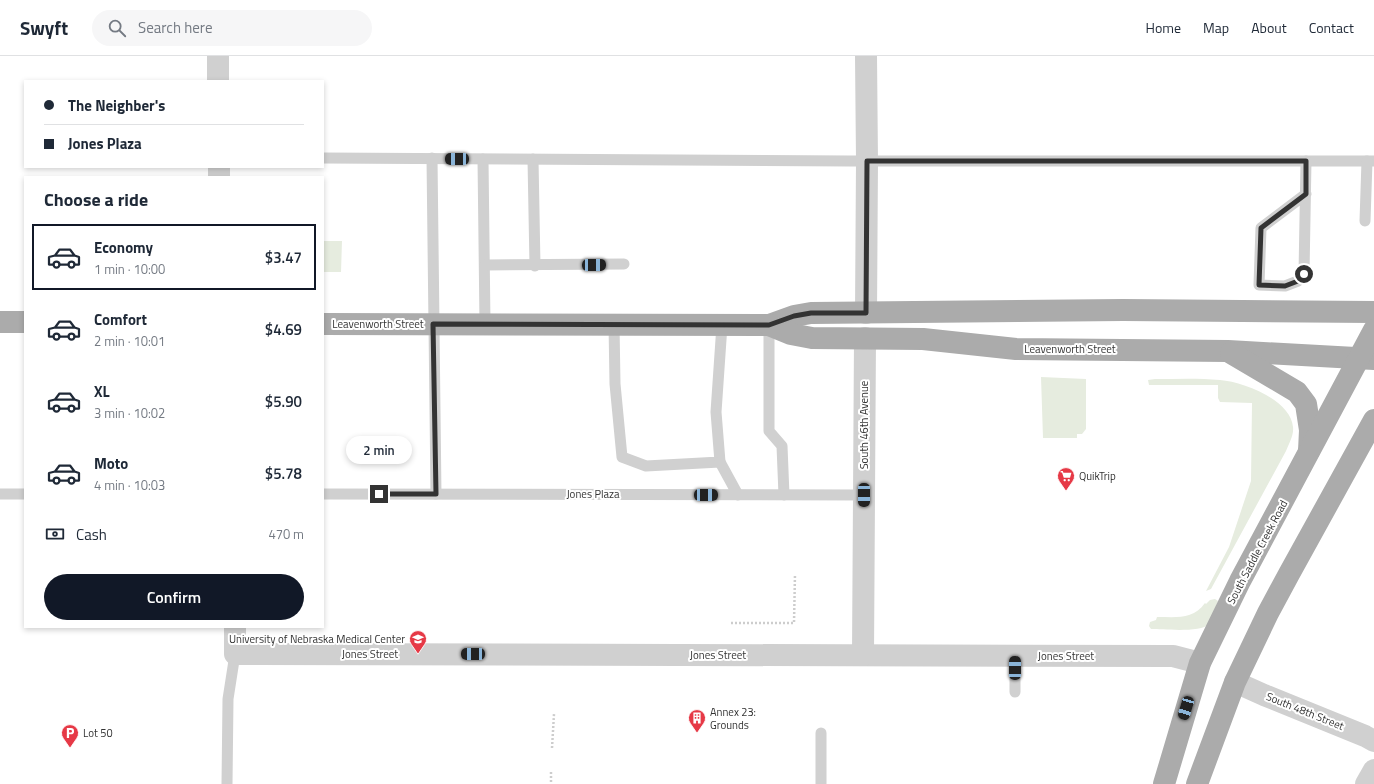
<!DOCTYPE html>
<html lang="en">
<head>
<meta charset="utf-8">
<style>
  :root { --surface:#fff; --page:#f6f6f7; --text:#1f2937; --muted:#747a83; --line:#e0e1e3; --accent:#111827 }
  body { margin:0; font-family:"Titillium Web",sans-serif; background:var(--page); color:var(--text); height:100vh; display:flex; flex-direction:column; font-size:15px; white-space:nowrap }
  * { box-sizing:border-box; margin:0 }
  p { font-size:13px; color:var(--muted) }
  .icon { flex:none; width:22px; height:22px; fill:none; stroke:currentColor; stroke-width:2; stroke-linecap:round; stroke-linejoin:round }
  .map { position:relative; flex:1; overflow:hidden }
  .side { position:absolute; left:24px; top:120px; width:300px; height:452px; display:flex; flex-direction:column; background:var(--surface); border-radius:0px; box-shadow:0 2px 6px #0003 }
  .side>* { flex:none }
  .top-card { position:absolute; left:24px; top:24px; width:300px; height:88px; border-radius:0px; box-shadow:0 2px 6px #0003; display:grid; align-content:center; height:88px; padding:0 20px; background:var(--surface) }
  .end { position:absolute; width:18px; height:18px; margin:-9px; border:5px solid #333; background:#fff; box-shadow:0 0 0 2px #fff }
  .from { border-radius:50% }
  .bubble { position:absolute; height:28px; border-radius:14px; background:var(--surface); box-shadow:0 2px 6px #0003; font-size:13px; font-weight:600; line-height:28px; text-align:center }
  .car { position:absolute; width:12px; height:24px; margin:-12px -6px; border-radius:5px; box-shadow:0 0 3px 1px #0007; background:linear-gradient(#222 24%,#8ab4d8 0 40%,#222 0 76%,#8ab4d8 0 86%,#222 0) }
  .top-card b { display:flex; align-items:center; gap:14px; height:38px; font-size:15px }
  .top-card b+b { border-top:1px solid var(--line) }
  .top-card i { width:10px; height:10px; background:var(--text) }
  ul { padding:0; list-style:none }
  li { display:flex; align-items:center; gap:12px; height:66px; margin:0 8px 6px; padding:0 12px; border:2px solid transparent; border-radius:0px }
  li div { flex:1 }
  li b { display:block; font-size:15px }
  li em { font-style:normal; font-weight:600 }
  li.selected { border-color:var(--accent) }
  li>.icon { width:36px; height:36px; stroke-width:1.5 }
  h2 { padding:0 20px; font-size:18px; line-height:48px }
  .pay { display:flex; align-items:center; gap:10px; height:44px; padding:0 20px; font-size:15px }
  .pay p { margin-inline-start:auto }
  .cta { display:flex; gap:8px; margin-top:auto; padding:8px 20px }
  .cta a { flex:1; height:46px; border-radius:24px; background:var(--accent); color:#fff; font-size:16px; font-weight:600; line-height:46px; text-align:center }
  header { display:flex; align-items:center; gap:24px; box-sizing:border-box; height:56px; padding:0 20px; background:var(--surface); border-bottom:1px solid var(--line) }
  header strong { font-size:19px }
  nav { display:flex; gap:22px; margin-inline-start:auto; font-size:14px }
  .search { width:280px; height:36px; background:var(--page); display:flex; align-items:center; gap:10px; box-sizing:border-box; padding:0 14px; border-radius:22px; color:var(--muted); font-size:15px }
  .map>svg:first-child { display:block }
  .green { fill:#e6ecdf }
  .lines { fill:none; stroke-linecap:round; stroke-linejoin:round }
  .path { stroke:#cdcdcd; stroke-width:2.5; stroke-dasharray:2 2; stroke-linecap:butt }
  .service { stroke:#d0d0d0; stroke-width:11 }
  .minor { stroke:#d0d0d0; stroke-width:22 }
  .primary { stroke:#ababab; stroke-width:22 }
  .route { stroke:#333; stroke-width:5 }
  .labels { text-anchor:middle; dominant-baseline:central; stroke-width:4; stroke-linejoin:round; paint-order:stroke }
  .street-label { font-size:11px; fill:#333; stroke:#fff }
  .poi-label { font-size:11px; fill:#333; stroke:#fff; text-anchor:start }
</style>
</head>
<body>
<header>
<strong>Swyft</strong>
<div class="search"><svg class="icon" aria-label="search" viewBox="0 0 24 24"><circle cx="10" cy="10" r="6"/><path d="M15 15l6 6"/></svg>Search here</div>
<nav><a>Home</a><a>Map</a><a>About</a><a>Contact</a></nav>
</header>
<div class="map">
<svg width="1374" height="728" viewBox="0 0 1374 728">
  <rect width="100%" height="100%" fill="#fff"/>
  <!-- green -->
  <g class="green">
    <path d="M323,185H342L341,216H323Z"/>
    <path d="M1041,321L1086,323V373L1082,378H1077V382H1043Z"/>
    <path d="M1155,323C1177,323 1199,322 1220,324C1244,326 1291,344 1293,371C1294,379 1289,387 1286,395L1211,533L1206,535L1229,491L1251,425L1252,347L1220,346L1218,342V329H1149L1148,324Z"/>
    <path d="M1215,543L1218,545C1215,552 1213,562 1209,568C1201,577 1163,573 1151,573L1149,570L1150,566L1156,564L1157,561C1176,561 1193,564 1205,547L1206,548L1210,544Z"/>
  </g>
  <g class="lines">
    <!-- path -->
    <g class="path">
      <path d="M731,567H794L795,518"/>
      <path d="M552,692L554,658"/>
      <path d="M551,716V728"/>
    </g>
    <!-- service -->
    <g class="service">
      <path d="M323,102L850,105H1374"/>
      <path d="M432,102L436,438"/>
      <path d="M483,103L485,268"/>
      <path d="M533,103L535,210"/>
      <path d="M1306,138L1261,172L1259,229L1285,230L1298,225L1304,218L1306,105"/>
      <path d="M1365,165L1367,105"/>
      <path d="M485,209L624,208"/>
      <path d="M614,268L615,328L622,401L646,410L720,406L716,356L722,269"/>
      <path d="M769,269V375L782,390L784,439"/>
      <path d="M720,406L738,439"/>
      <path d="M0,438H25"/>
      <path d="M323,438L864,439"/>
      <path d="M1015,636V599"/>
      <path d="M821,677V728"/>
      <path d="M227,728L228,643L235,598"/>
    </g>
    <!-- minor -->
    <g class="minor">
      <path d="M218,0V25"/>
      <path d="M866,0L867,105L866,257"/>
      <path d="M219,111V121"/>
      <path d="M235,571V598L1173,600L1200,607"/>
      <path d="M863,599L865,282"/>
      <path d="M1235,626L1264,639L1365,680L1374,685"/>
      <path d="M1366,728L1374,714"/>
    </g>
    <!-- primary -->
    <g class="primary">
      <path d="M0,266H25"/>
      <path d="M323,268L769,269L794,260L811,257L1123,254L1374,256"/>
      <path d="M769,269L791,278L812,282L923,283L1016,293L1228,295L1374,303"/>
      <path d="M1231,297L1297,336L1306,348L1310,374L1309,395"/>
      <path d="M1164,728L1200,607L1240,525L1374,274"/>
      <path d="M1197,728L1235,626L1268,557L1289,518L1374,364"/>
    </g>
  </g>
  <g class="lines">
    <!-- route -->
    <path class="route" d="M379,438H436L433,268L769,269L794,260L811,257H866L867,105H1306V138L1261,172L1259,229L1285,230L1298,225L1304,218"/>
  </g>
  <!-- icons -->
  <defs>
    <g id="supermarket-pin" transform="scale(0.9)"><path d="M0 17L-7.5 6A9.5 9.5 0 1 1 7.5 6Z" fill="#e63946" stroke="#fff"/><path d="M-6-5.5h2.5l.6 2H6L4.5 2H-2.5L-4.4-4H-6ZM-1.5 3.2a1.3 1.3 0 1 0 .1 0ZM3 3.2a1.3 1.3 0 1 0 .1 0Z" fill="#fff"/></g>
    <g id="university-pin" transform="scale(0.9)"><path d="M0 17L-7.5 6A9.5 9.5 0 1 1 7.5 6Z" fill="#e63946" stroke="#fff"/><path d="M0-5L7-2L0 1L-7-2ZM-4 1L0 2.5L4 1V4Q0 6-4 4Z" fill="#fff"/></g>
    <g id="building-pin" transform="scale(0.9)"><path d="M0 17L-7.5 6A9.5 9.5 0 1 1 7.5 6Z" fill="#e63946" stroke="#fff"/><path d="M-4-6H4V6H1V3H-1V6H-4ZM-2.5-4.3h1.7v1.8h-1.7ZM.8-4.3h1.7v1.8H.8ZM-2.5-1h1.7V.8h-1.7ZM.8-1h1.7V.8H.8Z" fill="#fff"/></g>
    <g id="parking-pin" transform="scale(0.9)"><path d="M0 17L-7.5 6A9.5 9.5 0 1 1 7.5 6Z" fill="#e63946" stroke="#fff"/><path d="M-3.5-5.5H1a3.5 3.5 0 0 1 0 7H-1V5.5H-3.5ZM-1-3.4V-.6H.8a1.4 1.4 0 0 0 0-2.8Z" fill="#fff"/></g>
  </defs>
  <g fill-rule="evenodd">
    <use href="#supermarket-pin" x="1066" y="420"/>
    <use href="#university-pin" x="418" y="583"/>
    <use href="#building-pin" x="697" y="662"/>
    <use href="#parking-pin" x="70" y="677"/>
  </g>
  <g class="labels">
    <!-- street labels -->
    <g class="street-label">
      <text x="378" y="268">Leavenworth Street</text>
      <text x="1070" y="293">Leavenworth Street</text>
      <text transform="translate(864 369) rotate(-90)">South 46th Avenue</text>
      <text x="593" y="438">Jones Plaza</text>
      <text transform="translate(1257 496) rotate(-62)">South Saddle Creek Road</text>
      <text x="370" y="598">Jones Street</text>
      <text x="718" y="599">Jones Street</text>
      <text x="1066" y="600">Jones Street</text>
      <text transform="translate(1305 655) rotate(22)">South 48th Street</text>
    </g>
    <!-- poi labels -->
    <g class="poi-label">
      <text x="1079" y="420">QuikTrip</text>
      <text x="405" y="583" text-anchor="end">University of Nebraska Medical Center</text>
      <text x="710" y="656">Annex 23:<tspan x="710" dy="13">Grounds</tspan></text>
      <text x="83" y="677">Lot 50</text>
    </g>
  </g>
</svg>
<i class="end from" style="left:1304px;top:218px"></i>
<i class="end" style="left:379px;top:438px"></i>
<div class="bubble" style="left:346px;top:380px;width:66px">2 min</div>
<i class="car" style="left:457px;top:103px;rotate:270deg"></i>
<i class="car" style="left:594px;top:209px;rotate:89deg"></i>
<i class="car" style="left:706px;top:439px;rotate:90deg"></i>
<i class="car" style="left:864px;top:439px;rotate:180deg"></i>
<i class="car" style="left:473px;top:598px;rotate:270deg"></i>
<i class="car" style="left:1015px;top:612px;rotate:0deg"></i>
<i class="car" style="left:1186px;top:652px;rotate:197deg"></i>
<div class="top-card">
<b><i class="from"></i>The Neighber's</b>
<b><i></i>Jones Plaza</b>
</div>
<section class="side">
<h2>Choose a ride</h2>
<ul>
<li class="selected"><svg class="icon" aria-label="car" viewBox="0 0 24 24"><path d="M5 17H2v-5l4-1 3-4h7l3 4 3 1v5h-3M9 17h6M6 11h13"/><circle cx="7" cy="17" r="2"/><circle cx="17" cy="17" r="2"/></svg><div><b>Economy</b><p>1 min · 10:00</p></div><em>$3.47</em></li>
<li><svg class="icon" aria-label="car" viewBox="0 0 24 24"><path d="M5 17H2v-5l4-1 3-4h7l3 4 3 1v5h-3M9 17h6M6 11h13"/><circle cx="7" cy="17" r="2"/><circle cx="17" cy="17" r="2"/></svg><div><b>Comfort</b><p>2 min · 10:01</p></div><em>$4.69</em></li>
<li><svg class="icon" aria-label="car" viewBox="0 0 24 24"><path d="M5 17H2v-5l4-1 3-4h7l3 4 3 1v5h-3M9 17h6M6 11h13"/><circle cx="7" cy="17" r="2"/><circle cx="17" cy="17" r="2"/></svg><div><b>XL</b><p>3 min · 10:02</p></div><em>$5.90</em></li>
<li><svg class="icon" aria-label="car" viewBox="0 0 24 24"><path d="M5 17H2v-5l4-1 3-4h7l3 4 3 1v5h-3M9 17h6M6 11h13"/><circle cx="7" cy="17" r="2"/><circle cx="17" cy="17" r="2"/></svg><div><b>Moto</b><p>4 min · 10:03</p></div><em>$5.78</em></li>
</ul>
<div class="pay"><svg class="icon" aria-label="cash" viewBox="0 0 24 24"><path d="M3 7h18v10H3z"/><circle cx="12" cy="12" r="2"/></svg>Cash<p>470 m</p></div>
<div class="cta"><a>Confirm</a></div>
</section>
</div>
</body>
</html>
